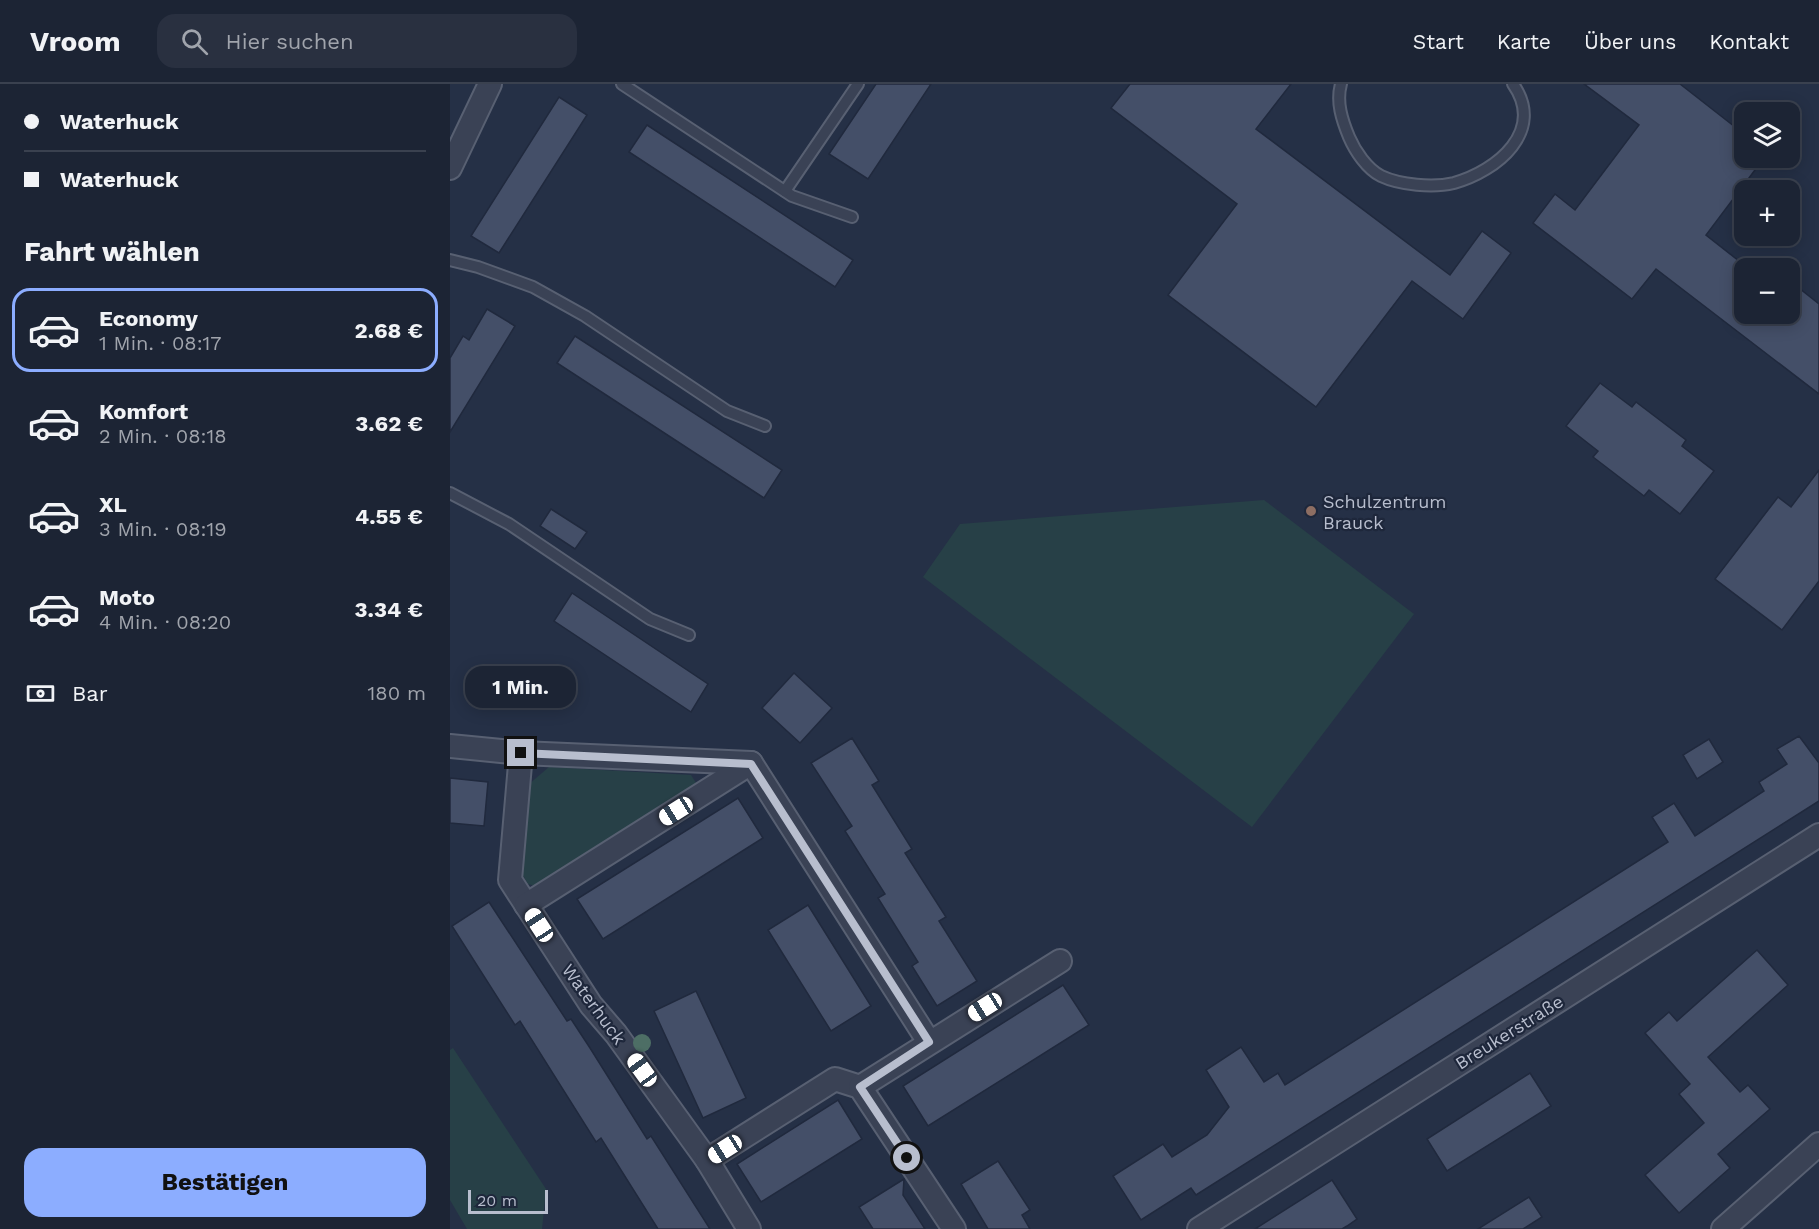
<!DOCTYPE html>
<html lang="de">
<head>
<meta charset="utf-8">
<style>
  :root { --surface:#1c2434; --page:#293040; --text:#f1f3f6; --muted:#a0a4ac; --line:#3a414f; --accent:#8cadff }
  body { margin:0; font-family:"Work Sans",sans-serif; background:var(--page); color:var(--text); height:100vh; display:flex; flex-direction:column; font-size:22px; white-space:nowrap }
  * { box-sizing:border-box; margin:0 }
  p { font-size:20px; color:var(--muted) }
  .icon { flex:none; width:33px; height:33px; fill:none; stroke:currentColor; stroke-width:2; stroke-linecap:round; stroke-linejoin:round }
  .map { position:relative; flex:1; overflow:hidden }
  .sheet { display:flex; flex-direction:column; background:var(--surface); width:450px }
  .sheet>* { flex:none }
  .top-card { display:grid; align-content:center; height:132px; padding:0 24px; background:var(--surface) }
  .controls { position:absolute; left:1284px; top:18px; display:grid; gap:12px }
  .controls a { display:grid; place-items:center; width:66px; height:66px; border-radius:12px; background:var(--surface); box-shadow:0 3px 15px #0003,0 0 0 2px var(--line); font-size:30px }
  .scale { position:absolute; left:18px; bottom:15px; width:80px; box-sizing:border-box; padding-left:6px; border:3px solid #b8bece; border-top:0; font-size:16px; line-height:21px; white-space:nowrap; color:#b8bece; -webkit-text-stroke:4px #1e273b; paint-order:stroke }
  .end { position:absolute; width:27px; height:27px; margin:-14px; border:8px solid #b8bece; background:#111; box-shadow:0 0 0 3px #111 }
  .from { border-radius:50% }
  .bubble { position:absolute; height:42px; border-radius:18px; background:var(--surface); box-shadow:0 3px 15px #0003,0 0 0 2px var(--line); font-size:20px; font-weight:700; line-height:42px; text-align:center }
  .car { position:absolute; width:18px; height:36px; margin:-18px -9px; border-radius:8px; box-shadow:0 0 4px 2px #0007; background:linear-gradient(#fff 24%,#345 0 40%,#fff 0 76%,#345 0 86%,#fff 0) }
  .top-card b { display:flex; align-items:center; gap:21px; height:57px; font-size:22px }
  .top-card b+b { border-top:2px solid var(--line) }
  .top-card i { width:15px; height:15px; background:var(--text) }
  ul { padding:0; list-style:none }
  li { display:flex; align-items:center; gap:18px; height:84px; margin:0 12px 9px; padding:0 12px; border:3px solid transparent; border-radius:18px }
  li div { flex:1 }
  li b { display:block; font-size:22px }
  li em { font-style:normal; font-weight:700 }
  li.current { border-color:var(--accent) }
  li>.icon { width:54px; height:54px; stroke-width:1.5 }
  h2 { padding:0 24px; font-size:27px; line-height:72px }
  .pay { display:flex; align-items:center; gap:15px; height:66px; padding:0 24px; font-size:22px }
  .pay p { margin-inline-start:auto }
  .button { display:flex; gap:12px; margin-top:auto; padding:12px 24px }
  .button a { flex:1; height:69px; border-radius:18px; background:var(--accent); color:#111; font-size:24px; font-weight:700; line-height:69px; text-align:center }
  header { display:flex; align-items:center; gap:36px; box-sizing:border-box; height:84px; padding:0 30px; background:var(--surface); border-bottom:2px solid var(--line) }
  header strong { font-size:28px }
  nav { display:flex; gap:33px; margin-inline-start:auto; font-size:21px }
  .search { width:420px; height:54px; background:var(--page); display:flex; align-items:center; gap:15px; box-sizing:border-box; padding:0 21px; border-radius:18px; color:var(--muted); font-size:22px }
  main { display:flex; flex:1; min-height:0 }
  .map>svg:first-child { display:block }
  .green { fill:#274047 }
  .building { fill:#444f68; stroke:#20293d; stroke-width:1.5 }
  .lines { fill:none; stroke-linecap:round; stroke-linejoin:round }
  .lane-casing { stroke:#586072; stroke-width:14 }
  .street-casing { stroke:#586072; stroke-width:26 }
  .lane { stroke:#3a4255; stroke-width:10 }
  .street { stroke:#3a4255; stroke-width:22 }
  .tree { fill:#4d6e65 }
  .route { stroke:#b8bece; stroke-width:8 }
  .education-dot { fill:#8d6e63; stroke:#1e273b; stroke-width:2 }
  .labels { text-anchor:middle; dominant-baseline:central; stroke-width:4.5; stroke-linejoin:round; paint-order:stroke }
  .poi-label { font-size:18px; fill:#b8bece; stroke:#1e273b; text-anchor:start }
  .street-label { font-size:18px; fill:#b8bece; stroke:#1e273b }
</style>
</head>
<body>
<header>
<strong>Vroom</strong>
<div class="search"><svg class="icon" aria-label="search" viewBox="0 0 24 24"><circle cx="10" cy="10" r="6"/><path d="M15 15l6 6"/></svg>Hier suchen</div>
<nav><a>Start</a><a>Karte</a><a>Über uns</a><a>Kontakt</a></nav>
</header>
<main>
<section class="sheet">
<div class="top-card">
<b><i class="from"></i>Waterhuck</b>
<b><i></i>Waterhuck</b>
</div>
<h2>Fahrt wählen</h2>
<ul>
<li class="current"><svg class="icon" aria-label="car" viewBox="0 0 24 24"><path d="M5 17H2v-5l4-1 3-4h7l3 4 3 1v5h-3M9 17h6M6 11h13"/><circle cx="7" cy="17" r="2"/><circle cx="17" cy="17" r="2"/></svg><div><b>Economy</b><p>1 Min. · 08:17</p></div><em>2.68 €</em></li>
<li><svg class="icon" aria-label="car" viewBox="0 0 24 24"><path d="M5 17H2v-5l4-1 3-4h7l3 4 3 1v5h-3M9 17h6M6 11h13"/><circle cx="7" cy="17" r="2"/><circle cx="17" cy="17" r="2"/></svg><div><b>Komfort</b><p>2 Min. · 08:18</p></div><em>3.62 €</em></li>
<li><svg class="icon" aria-label="car" viewBox="0 0 24 24"><path d="M5 17H2v-5l4-1 3-4h7l3 4 3 1v5h-3M9 17h6M6 11h13"/><circle cx="7" cy="17" r="2"/><circle cx="17" cy="17" r="2"/></svg><div><b>XL</b><p>3 Min. · 08:19</p></div><em>4.55 €</em></li>
<li><svg class="icon" aria-label="car" viewBox="0 0 24 24"><path d="M5 17H2v-5l4-1 3-4h7l3 4 3 1v5h-3M9 17h6M6 11h13"/><circle cx="7" cy="17" r="2"/><circle cx="17" cy="17" r="2"/></svg><div><b>Moto</b><p>4 Min. · 08:20</p></div><em>3.34 €</em></li>
</ul>
<div class="pay"><svg class="icon" aria-label="cash" viewBox="0 0 24 24"><path d="M3 7h18v10H3z"/><circle cx="12" cy="12" r="2"/></svg>Bar<p>180 m</p></div>
<div class="button"><a>Bestätigen</a></div>
</section>
<div class="map">
<svg width="1369" height="1145" viewBox="0 0 1369 1145">
  <rect width="100%" height="100%" fill="#253046"/>
  <!-- green -->
  <g class="green">
    <path d="M814,416L964,530L802,743L473,493L510,440Z"/>
    <path d="M99,683L241,691L246,699L85,802L78,800L71,788L78,701Z"/>
    <path d="M3,964L96,1105L92,1145H17L0,1116V966Z"/>
  </g>
  <!-- building -->
  <g class="building">
    <path d="M426,0H481L418,95L379,70Z"/>
    <path d="M680,0H841L806,45L1000,191L1032,147L1061,169L1013,235L962,197L866,323L718,211L787,120L661,24Z"/>
    <path d="M1134,0H1230L1294,50V74H1314L1256,151L1294,181V230H1340V197L1369,220V310L1206,185L1182,215L1083,139L1105,110L1125,126L1189,41Z"/>
    <path d="M109,13L137,31L49,169L21,152Z"/>
    <path d="M197,41L403,176L385,203L179,68Z"/>
    <path d="M37,225L65,242L0,348V274L13,252L19,256Z"/>
    <path d="M125,252L332,386L314,414L107,279Z"/>
    <path d="M1150,299L1182,323L1186,318L1236,356L1232,362L1264,387L1230,430L1199,406L1194,412L1143,373L1148,367L1116,342Z"/>
    <path d="M1369,386V497L1332,546L1265,495L1328,413L1341,423Z"/>
    <path d="M101,425L137,448L125,465L90,442Z"/>
    <path d="M122,509L258,600L241,628L104,537Z"/>
    <path d="M344,589L382,624L350,659L312,624Z"/>
    <path d="M1349,652L1369,679V717L746,1111L741,1104L691,1136L663,1092L713,1060L722,1073L757,1051L779,1023L756,986L791,963L814,998L828,989L835,1001L1218,758L1202,733L1224,719L1245,752L1314,707L1309,698L1337,680L1327,665Z"/>
    <path d="M402,654L429,697L422,701L462,765L455,769L496,833L489,837L527,897L487,922L462,882L468,878L428,814L435,810L395,747L402,742L361,679Z"/>
    <path d="M1259,655L1273,678L1247,695L1233,671Z"/>
    <path d="M0,694L38,698L34,742L0,739Z"/>
    <path d="M288,714L313,754L153,855L127,815Z"/>
    <path d="M39,818L117,937L121,935L140,964L197,1055L201,1052L260,1145H208L151,1054L146,1058L70,937L65,941L2,842Z"/>
    <path d="M358,821L421,922L381,947L318,846Z"/>
    <path d="M1307,866L1338,901L1258,973L1290,1008L1298,1001L1320,1025L1268,1070L1280,1084L1229,1129L1195,1091L1254,1039L1229,1010L1240,1000L1195,949L1219,928L1227,937Z"/>
    <path d="M613,901L639,941L478,1042L453,1002Z"/>
    <path d="M246,907L296,1014L253,1034L204,927Z"/>
    <path d="M1080,989L1101,1022L997,1087L977,1055Z"/>
    <path d="M388,1016L412,1055L311,1118L287,1080Z"/>
    <path d="M548,1077L580,1126L572,1131L580,1145H538L511,1100Z"/>
    <path d="M454,1095L453,1111L475,1145H423L409,1123Z"/>
    <path d="M882,1096L907,1135L897,1142L892,1145H805Z"/>
    <path d="M1079,1113L1092,1133L1073,1145H1028Z"/>
  </g>
  <g class="lines">
    <!-- lane casing -->
    <g class="lane-casing">
      <g id="lane">
        <path d="M172,0L342,112L402,133"/>
        <path d="M891,0C886,18 892,36 899,53C905,67 917,85 931,92C950,101 983,104 1004,99C1047,87 1096,47 1063,0"/>
        <path d="M335,107L408,0"/>
        <path d="M0,176L28,183L83,203L135,232L277,327L315,342"/>
        <path d="M0,409L59,440L200,535L239,551"/>
      </g>
    </g>
    <!-- street casing -->
    <g class="street-casing">
      <g id="street">
        <path d="M0,84L40,0"/>
        <path d="M0,662L71,669L60,796L141,921L166,950L257,1076L385,995L410,1003L504,1145"/>
        <path d="M71,669L301,679L479,958"/>
        <path d="M76,821L301,679"/>
        <path d="M410,1003L610,877"/>
        <path d="M257,1076L299,1145"/>
        <path d="M749,1145L1369,751"/>
        <path d="M1273,1145L1369,1060"/>
      </g>
    </g>
    <!-- lane -->
    <use href="#lane" class="lane"/>
    <!-- street -->
    <use href="#street" class="street"/>
  </g>
  <!-- trees -->
  <circle class="tree" cx="192" cy="959" r="9"/>
  <g class="lines">
    <!-- route -->
    <path class="route" d="M71,669L301,680L479,958L410,1003L457,1074"/>
  </g>
  <!-- markers -->
  <circle class="education-dot" cx="861" cy="427" r="6"/>
  <g class="labels">
    <!-- poi labels -->
    <g class="poi-label">
      <text x="873" y="417">Schulzentrum<tspan x="873" dy="21">Brauck</tspan></text>
    </g>
    <!-- street labels -->
    <g class="street-label">
      <text transform="translate(144 920) rotate(54)">Waterhuck</text>
      <text transform="translate(1059 948) rotate(-32)">Breukerstraße</text>
    </g>
  </g>
</svg>
<div class="controls">
<a><svg class="icon" aria-label="layers" viewBox="0 0 24 24"><path d="M12 4l9 5-9 5-9-5zM3 14l9 5 9-5"/></svg></a>
<a>+</a>
<a>−</a>
</div>
<div class="scale">20 m</div>
<i class="end from" style="left:457px;top:1074px"></i>
<i class="end" style="left:71px;top:669px"></i>
<div class="bubble" style="left:15px;top:582px;width:111px">1 Min.</div>
<i class="car" style="left:226px;top:727px;rotate:238deg"></i>
<i class="car" style="left:89px;top:841px;rotate:327deg"></i>
<i class="car" style="left:535px;top:923px;rotate:238deg"></i>
<i class="car" style="left:192px;top:986px;rotate:324deg"></i>
<i class="car" style="left:275px;top:1065px;rotate:238deg"></i>
</div>
</main>
</body>
</html>
